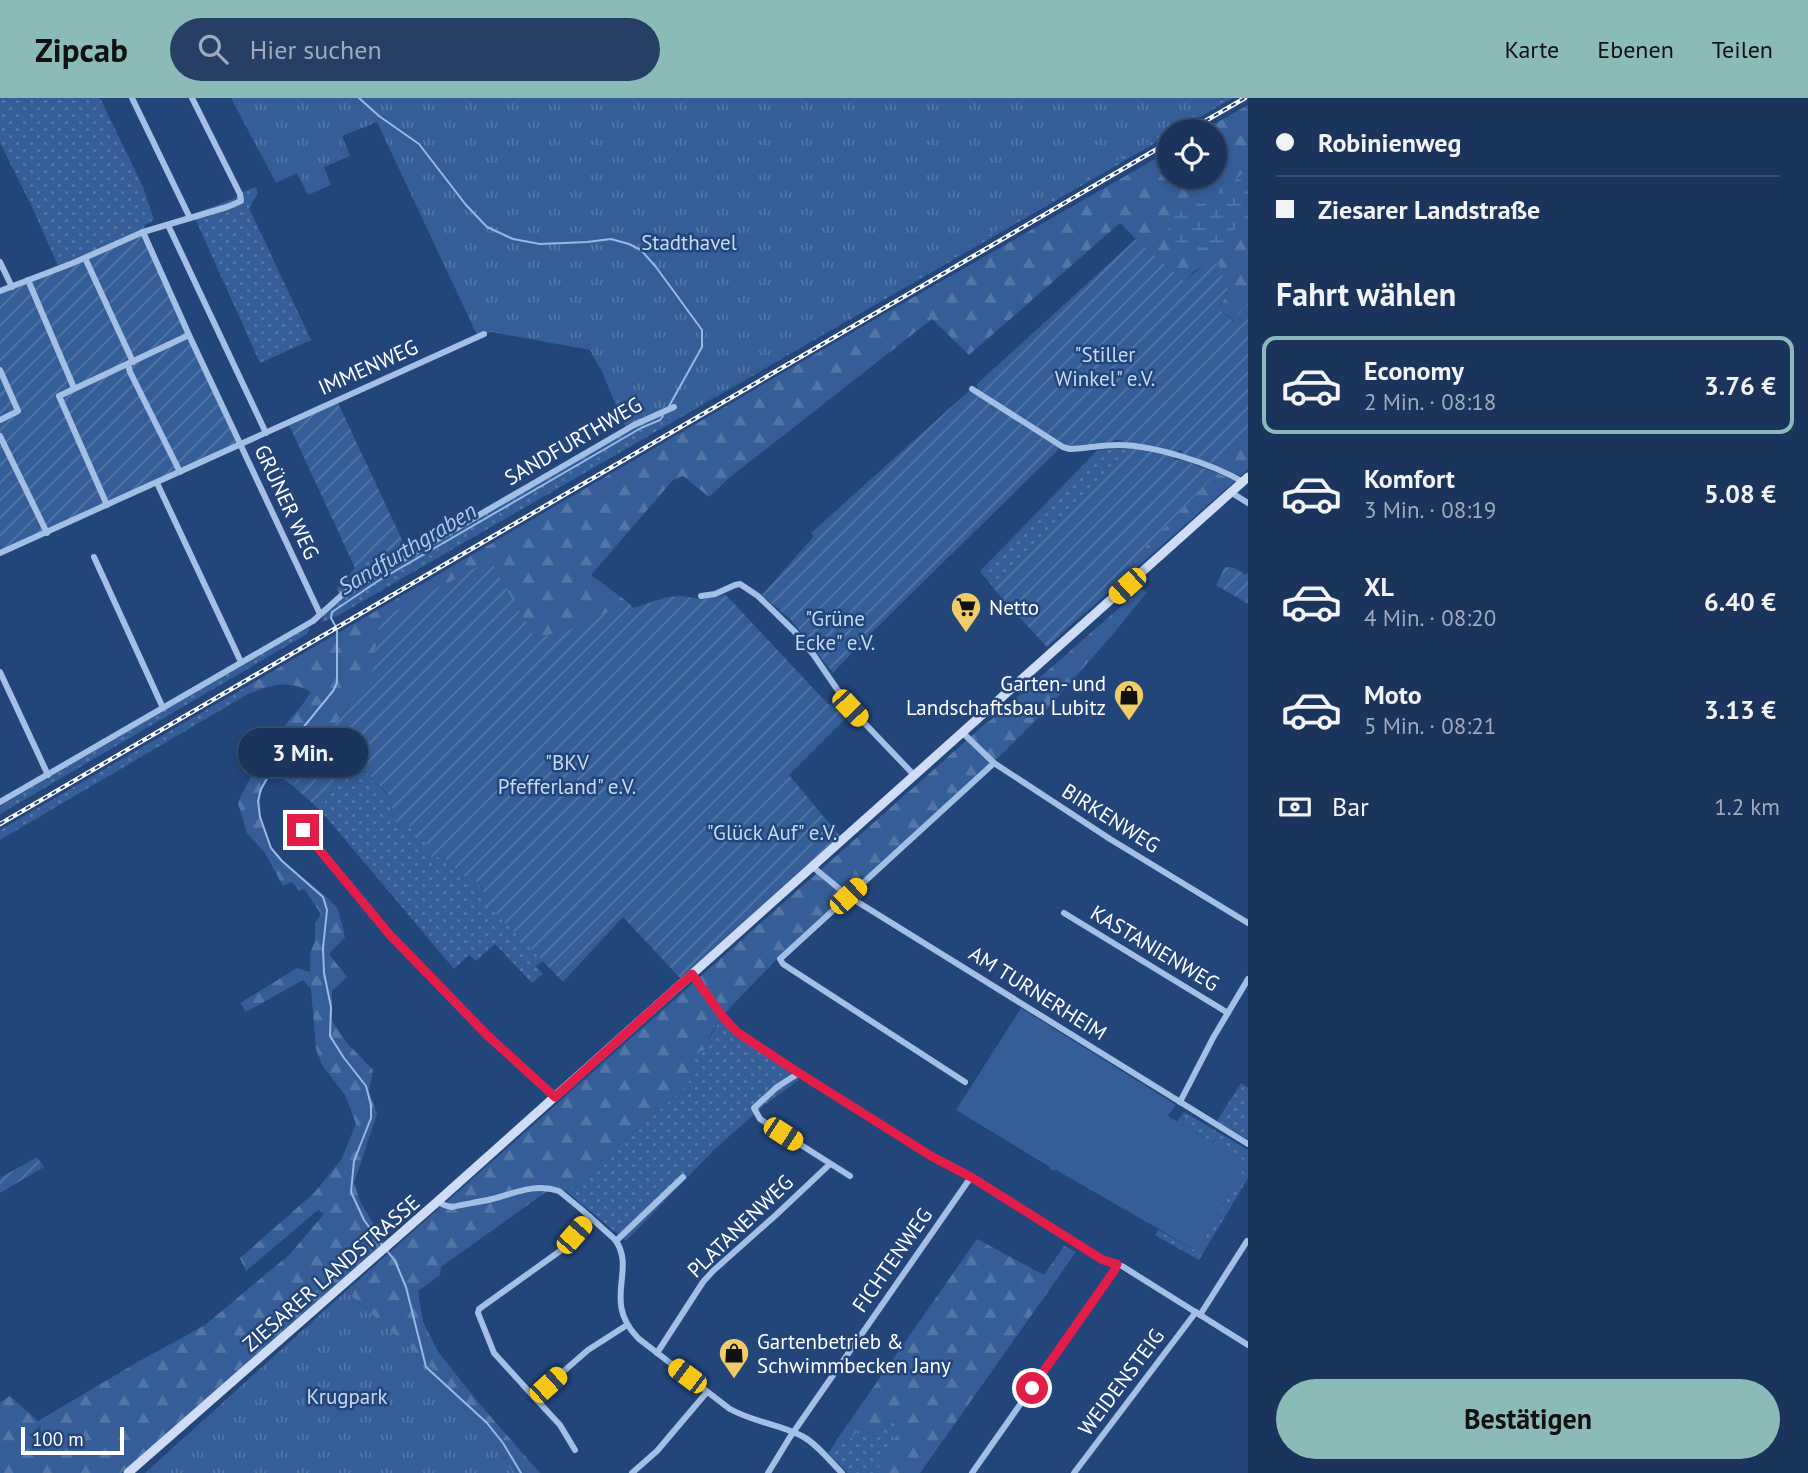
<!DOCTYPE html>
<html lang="de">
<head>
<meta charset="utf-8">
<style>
  :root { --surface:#1a345c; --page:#273f65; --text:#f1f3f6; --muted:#9faabb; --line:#384f72; --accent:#8bbbb9 }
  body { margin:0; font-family:"PT Sans",sans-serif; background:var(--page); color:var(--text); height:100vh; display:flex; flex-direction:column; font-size:26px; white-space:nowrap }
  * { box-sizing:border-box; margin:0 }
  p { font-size:23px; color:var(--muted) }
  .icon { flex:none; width:38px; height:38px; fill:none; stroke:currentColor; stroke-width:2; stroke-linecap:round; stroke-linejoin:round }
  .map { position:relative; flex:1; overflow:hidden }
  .drawer { display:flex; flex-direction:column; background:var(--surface); width:560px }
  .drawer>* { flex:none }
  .guide { display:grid; align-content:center; height:154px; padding:0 28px; background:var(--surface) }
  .buttons { position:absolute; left:1157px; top:21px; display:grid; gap:14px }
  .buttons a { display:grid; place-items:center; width:70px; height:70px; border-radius:50%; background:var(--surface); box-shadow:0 4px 10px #0003,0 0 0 2px var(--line); font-size:35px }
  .scale { position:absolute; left:21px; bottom:18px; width:103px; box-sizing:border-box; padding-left:7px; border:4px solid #fff; border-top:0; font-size:19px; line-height:24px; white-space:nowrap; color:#fff; -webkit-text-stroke:5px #22457a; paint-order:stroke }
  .end { position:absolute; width:32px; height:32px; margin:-16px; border:9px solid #e11d48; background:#fff; box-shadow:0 0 0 4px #fff }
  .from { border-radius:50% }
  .bubble { position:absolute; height:49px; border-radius:24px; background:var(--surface); box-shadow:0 4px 10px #0003,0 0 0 2px var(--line); font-size:23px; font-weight:700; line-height:49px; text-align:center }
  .car { position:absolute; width:21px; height:42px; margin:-21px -10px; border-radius:9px; box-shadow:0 0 5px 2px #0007; background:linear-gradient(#f5c518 24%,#345 0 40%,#f5c518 0 76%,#345 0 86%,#f5c518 0) }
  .guide b { display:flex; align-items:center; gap:24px; height:66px; font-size:26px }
  .guide b+b { border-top:2px solid var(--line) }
  .guide i { width:18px; height:18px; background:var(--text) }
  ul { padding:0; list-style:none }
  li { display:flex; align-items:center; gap:21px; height:98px; margin:0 14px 10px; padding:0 14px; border:4px solid transparent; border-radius:14px }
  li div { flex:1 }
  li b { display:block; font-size:26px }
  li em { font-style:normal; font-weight:700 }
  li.current { border-color:var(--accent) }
  li>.icon { width:63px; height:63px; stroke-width:1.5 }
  h2 { padding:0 28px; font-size:32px; line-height:84px }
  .pay { display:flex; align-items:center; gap:18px; height:77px; padding:0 28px; font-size:26px }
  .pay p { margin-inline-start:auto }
  .cta { display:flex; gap:14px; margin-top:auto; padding:14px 28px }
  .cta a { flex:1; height:80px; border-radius:42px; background:var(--accent); color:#111; font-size:28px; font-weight:700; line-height:80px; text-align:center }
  header { display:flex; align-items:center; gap:42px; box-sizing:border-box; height:98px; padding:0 35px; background:var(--accent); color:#111 }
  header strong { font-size:33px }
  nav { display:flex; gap:38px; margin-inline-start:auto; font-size:24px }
  .search { width:490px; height:63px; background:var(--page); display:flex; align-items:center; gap:18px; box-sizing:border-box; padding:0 24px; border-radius:38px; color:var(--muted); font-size:26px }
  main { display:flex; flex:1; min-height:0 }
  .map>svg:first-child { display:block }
  .grass { fill:url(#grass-dots) }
  .forest { fill:url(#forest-firs) }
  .wetland { fill:url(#wetland-marsh) }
  .park { fill:url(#park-tufts) }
  .garden { fill:url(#garden-furrows) }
  .pitch { fill:#355e98 }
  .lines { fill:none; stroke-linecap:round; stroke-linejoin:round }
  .stream { stroke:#98b9e6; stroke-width:2 }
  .street { stroke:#a4bfe5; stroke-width:6 }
  .secondary { stroke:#ceddf4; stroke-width:9 }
  .rail-casing { stroke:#fff; stroke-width:4.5 }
  .rail { stroke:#22457a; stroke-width:2; stroke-dasharray:5; stroke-linecap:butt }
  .route { stroke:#e11d48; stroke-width:9 }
  .labels { text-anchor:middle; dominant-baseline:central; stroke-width:5; stroke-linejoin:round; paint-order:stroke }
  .park-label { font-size:21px; fill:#c7daf4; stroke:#22457a }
  .street-label { font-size:21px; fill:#fff; stroke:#22457a }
  .poi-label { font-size:21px; fill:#fff; stroke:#22457a; text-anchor:start }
  .water-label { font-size:23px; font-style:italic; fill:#afc9ed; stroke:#22457a }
</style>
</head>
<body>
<header>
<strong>Zipcab</strong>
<div class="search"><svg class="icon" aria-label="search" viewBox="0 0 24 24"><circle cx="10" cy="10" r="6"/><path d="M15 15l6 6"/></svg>Hier suchen</div>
<nav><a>Karte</a><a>Ebenen</a><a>Teilen</a></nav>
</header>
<main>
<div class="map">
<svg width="1248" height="1375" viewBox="0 0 1248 1375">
  <defs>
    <pattern id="grass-dots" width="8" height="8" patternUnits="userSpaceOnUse" patternTransform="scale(1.75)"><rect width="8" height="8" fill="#355e98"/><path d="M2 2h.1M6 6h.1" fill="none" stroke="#5376a7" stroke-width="1.8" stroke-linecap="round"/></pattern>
    <pattern id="forest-firs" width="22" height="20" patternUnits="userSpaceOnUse" patternTransform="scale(1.75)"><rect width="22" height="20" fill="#355e98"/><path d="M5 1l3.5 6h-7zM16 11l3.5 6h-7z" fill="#5376a7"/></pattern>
    <pattern id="wetland-marsh" width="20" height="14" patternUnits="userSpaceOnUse" patternTransform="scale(1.75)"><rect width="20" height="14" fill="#355e98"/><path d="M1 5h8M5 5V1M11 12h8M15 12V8" fill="none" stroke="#5376a7"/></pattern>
    <pattern id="park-tufts" width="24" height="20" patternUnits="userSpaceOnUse" patternTransform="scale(1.75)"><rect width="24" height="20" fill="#355e98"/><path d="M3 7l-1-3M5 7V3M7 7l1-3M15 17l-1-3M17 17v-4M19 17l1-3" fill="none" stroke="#5376a7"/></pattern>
    <pattern id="garden-furrows" width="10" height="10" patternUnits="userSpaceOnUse" patternTransform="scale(1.75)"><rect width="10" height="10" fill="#355e98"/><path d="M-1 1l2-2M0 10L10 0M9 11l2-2" fill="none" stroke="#5376a7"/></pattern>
  </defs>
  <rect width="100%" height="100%" fill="#22457a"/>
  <!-- grass -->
  <g class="grass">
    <path d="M0,0H100L143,89L154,122L146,126L142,132L58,168L33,111L0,45Z"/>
    <path d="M1224,0H1233L1175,33H1169V37L339,517L322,524L324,516L342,499L627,334L662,318L704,305L1163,31Z"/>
    <path d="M256,89L258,95L249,110L311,242L260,265L193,116L235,100L242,94Z"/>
    <path d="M1130,350L992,488L980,473L1098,352Z"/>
    <path d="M437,438L339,496L337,491L355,470L381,455L406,450Z"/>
    <path d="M310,530L307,536L0,716V708L301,533Z"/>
    <path d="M249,587L248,596L0,742V732Z"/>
    <path d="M352,659L391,701L400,730L407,725L429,748L425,755L443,759L468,782H475L487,798L486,804L543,863L536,868L543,876L532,885L495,846L476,863L469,857L454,871L320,712Z"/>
    <path d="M721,921L733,934L770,959L799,982L763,1008L714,1052L626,1143L566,1093L681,993L690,962L701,953Z"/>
    <path d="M1241,985L1248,990V1042L1217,1023Z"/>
    <path d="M1184,1014L1248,1052V1080L1199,1162L1155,1137L1158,1132L1197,1153L1247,1065L1177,1023Z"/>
    <path d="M897,1322L903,1326L876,1375H848L828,1355L840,1337L846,1345L860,1331L871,1336Z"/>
  </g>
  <!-- forest -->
  <g class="forest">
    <path d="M1248,7V71L1217,97L1180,114L1225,147L1242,122H1248V205L1234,223L1218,210L1229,195L1201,170L1193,174L1185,184L1136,141L1120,125L969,257L932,221L729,380L709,399L683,378L673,382L591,477L629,505L569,532L535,540L380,521L372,575L324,642L308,657V667L293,688L272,673L266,683L260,697L261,718L272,751L280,760L329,801L338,811L345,839L329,856L347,879L332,893V923L347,945L373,972L369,993L377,1016L354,1085L360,1103L384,1144L121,1375H0V1304L10,1298L38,1323L136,1265L205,1227L290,1156L324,1116L318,1112L246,1173L240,1160L314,1095L341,1062L356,1026L345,997L322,967L316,951L311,891L303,882L246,914L240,905L297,870L310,874V855L315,843V825L321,816L304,791L299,793L292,784L283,788L265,755L247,735L238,705C249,681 261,659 277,638C288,622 301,610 311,594C288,581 271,587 248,596L249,587L858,231L1169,53V79H1214V33H1202Z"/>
    <path d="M1248,337V371L1241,378L1222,370Z"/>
    <path d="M1217,375L1235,383L1069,529Z"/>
    <path d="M1141,491L1147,494L1114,535L1047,611L998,660L780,858L724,916L708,940L709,950L701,953L690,962L699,972L681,993L566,1093L546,1094L441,1169L440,1177L418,1193L423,1224L439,1255L483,1310L540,1375H513L482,1326L437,1275L346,1193L985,626L991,622Z"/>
    <path d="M977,1141L1044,1177L1064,1148L1076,1154L920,1375H876L903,1326L897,1322L871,1336L860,1331L845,1346L840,1337Z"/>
  </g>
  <!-- wetland -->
  <path class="wetland" d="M1248,71V122L1241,123L1225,147L1199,150L1170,142L1167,123L1180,114L1217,97Z"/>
  <!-- park -->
  <g class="park">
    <path d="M231,0H1223L693,311L627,333L602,274L590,252L491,234L478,239L377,24L342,38L350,58L324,69L331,87L308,97L297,75L276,85Z"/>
    <path d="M346,1193L437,1275L482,1326L513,1375H145Z"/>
  </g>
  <!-- garden -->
  <g class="garden">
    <path d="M142,138L236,345L0,453V195Z"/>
    <path d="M1136,141L1185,184C1195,172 1203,169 1218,165L1229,195L1218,210L1233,223L1248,205V337L1222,370L1181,357L1182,353L1179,352L1176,355L1123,344L1121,342H1114L1113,344L1068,348L978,293L977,286Z"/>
    <path d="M969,293L1060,350L865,541L833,575L791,522L762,497L814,438L811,435Z"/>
    <path d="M338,305L406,450L381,455L355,470L289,327Z"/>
    <path d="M1130,350L1172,358L1175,362H1182L1217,375L1069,529L1047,549L998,496L992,488Z"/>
    <path d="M490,462L535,540L569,532L629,505L633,510L667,499L681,498L702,501L726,497L827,605L830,607L835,601L851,615L789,677L840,738L680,880L623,819L563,884L485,804L487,798L475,782H468L443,759L434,760L425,755L428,748L407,725L400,730L391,718L395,714L387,704L391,700L352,659L320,712L293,688L307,667L304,664L308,657L324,642L372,575L380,521Z"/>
    <path d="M1225,469L1234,470L1246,477L1248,475V506L1216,487Z"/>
    <path d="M37,1059L44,1069L0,1095V1080Z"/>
  </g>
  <!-- pitch -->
  <path class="pitch" d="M1021,910L1176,1007L1168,1018L1247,1065L1197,1153L1056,1072L1054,1073L1050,1071V1069L956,1012Z"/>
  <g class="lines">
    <!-- stream -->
    <g class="stream">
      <path d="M359,0L379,18L419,46L466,107L487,129L513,141L540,146L587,144L611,141L629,146L641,152L656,169L702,232V249L668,310"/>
      <path d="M382,1147L364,1122L351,1094L354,1063L371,1020V1007L366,988L344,960L330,938L331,909L324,875L323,850L327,812L323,799L282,763L271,750L260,719L258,703L261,691L280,658L333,593L337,585V531L331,520L332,514L378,483L641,330L660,322L663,318"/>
      <path d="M388,1154L395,1163L406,1189L426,1269L487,1325L503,1345L521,1375"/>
    </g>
    <!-- street -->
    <g class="street">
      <path d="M132,0L190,120"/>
      <path d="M168,127L266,335"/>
      <path d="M143,134L189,237L320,516"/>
      <path d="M85,160L133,264"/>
      <path d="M0,164L12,189"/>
      <path d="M28,182L74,290"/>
      <path d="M0,193L73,165L143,134L227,109L241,103L240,96L192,0"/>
      <path d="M128,266L130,274L180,374"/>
      <path d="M0,272L18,313L0,322"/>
      <path d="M972,291L1063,349L1070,351C1086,350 1103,347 1119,347C1153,347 1213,366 1243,384"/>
      <path d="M0,338L47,435"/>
      <path d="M157,385L241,564"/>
      <path d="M1232,395L1248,405"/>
      <path d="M107,407L59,298L189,237"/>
      <path d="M0,455L484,236"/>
      <path d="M94,459L163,610"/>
      <path d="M701,498L715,496L735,487L740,486L758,498L795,534L813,556L850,610L915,678"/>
      <path d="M0,574L48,677"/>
      <path d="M963,635L994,665L1110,741L1248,825"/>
      <path d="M0,704L313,523L343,496L634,327L674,309"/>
      <path d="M303,732L390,837L477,928L555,999"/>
      <path d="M813,769L848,798L1248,1046"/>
      <path d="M1064,815L1228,915"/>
      <path d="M692,876L723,919L738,934L799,975L942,1064L953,1068L971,1079L1103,1162L1122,1168L1248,1247"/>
      <path d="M799,975L777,989L754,1010L760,1021L850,1078"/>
      <path d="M965,984L783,866L780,861L994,665"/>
      <path d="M1180,1004L1213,940L1248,881"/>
      <path d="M437,1104L447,1108L452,1109C466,1106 479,1104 492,1101C515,1095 535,1085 559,1093C573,1104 587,1116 600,1128C605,1133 612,1138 616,1143C636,1173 602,1203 638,1240L730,1311C753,1324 779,1326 802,1338C817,1346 830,1363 842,1375"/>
      <path d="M590,1119L560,1153L479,1211L478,1215L494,1255L534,1299L588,1252L627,1227"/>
      <path d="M616,1143L683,1079"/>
      <path d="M1200,1217L1247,1143L1248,1144"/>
      <path d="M657,1255L703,1184L713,1173L777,1116L830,1066"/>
      <path d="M534,1299L560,1327L575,1352"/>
      <path d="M632,1375L657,1353L707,1294"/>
      <path d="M768,1375L790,1339L971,1079"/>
      <path d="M972,1375L1114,1173L1117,1166"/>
      <path d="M1074,1375L1196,1214"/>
    </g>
    <!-- secondary -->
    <path class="secondary" d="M128,1375L437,1104L1248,379"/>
    <!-- rail casing -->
    <g class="rail-casing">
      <g id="rail">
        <path d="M1188,33L1245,0"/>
        <path d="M0,726L1169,44"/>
      </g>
    </g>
    <!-- rail -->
    <use href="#rail" class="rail"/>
  </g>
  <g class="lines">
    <!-- route -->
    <path class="route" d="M303,732L390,837L488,938L555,999L692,876L723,919L737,934L799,975L931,1058L971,1079L1103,1162L1117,1166L1114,1173L1032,1290"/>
  </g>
  <!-- icons -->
  <defs>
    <g id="supermarket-pin" transform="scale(1.575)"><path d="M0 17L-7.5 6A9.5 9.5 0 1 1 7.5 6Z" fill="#f0cd67" stroke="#22457a"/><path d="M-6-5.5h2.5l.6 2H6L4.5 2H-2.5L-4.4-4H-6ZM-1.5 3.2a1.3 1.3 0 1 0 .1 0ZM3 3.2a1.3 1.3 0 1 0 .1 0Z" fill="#111"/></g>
    <g id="shop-pin" transform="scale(1.575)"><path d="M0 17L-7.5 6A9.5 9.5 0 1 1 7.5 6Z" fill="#f0cd67" stroke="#22457a"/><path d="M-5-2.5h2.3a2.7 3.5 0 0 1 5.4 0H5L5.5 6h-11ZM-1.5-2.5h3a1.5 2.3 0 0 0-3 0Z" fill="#111"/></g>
  </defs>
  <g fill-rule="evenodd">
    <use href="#supermarket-pin" x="966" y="509"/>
    <use href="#shop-pin" x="1129" y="597"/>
    <use href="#shop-pin" x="734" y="1255"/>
  </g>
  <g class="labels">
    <!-- park labels -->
    <g class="park-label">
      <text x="689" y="144">Stadthavel</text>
      <text x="1105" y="256">"Stiller<tspan x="1105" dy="24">Winkel" e.V.</tspan></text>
      <text x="835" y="520">"Grüne<tspan x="835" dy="24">Ecke" e.V.</tspan></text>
      <text x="567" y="664">"BKV<tspan x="567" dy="24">Pfefferland" e.V.</tspan></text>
      <text x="772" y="734">"Glück Auf" e.V.</text>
      <text x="347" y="1298">Krugpark</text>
    </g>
    <!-- street labels -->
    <g class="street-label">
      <text transform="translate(368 269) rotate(-24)">IMMENWEG</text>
      <text transform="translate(573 343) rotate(-30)">SANDFURTHWEG</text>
      <text transform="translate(287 404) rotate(65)">GRÜNER WEG</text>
      <text transform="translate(1111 720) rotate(32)">BIRKENWEG</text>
      <text transform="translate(1155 850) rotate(31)">KASTANIENWEG</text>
      <text transform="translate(1038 895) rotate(32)">AM TURNERHEIM</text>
      <text transform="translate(740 1128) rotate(-44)">PLATANENWEG</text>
      <text transform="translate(892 1162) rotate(-55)">FICHTENWEG</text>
      <text transform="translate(331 1175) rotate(-41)">ZIESARER LANDSTRASSE</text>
      <text transform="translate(1121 1284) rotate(-53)">WEIDENSTEIG</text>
    </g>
    <!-- poi labels -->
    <g class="poi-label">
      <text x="989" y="509">Netto</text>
      <text x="1106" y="585" text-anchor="end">Garten- und<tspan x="1106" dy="24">Landschaftsbau Lubitz</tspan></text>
      <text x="757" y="1243">Gartenbetrieb &amp;<tspan x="757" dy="24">Schwimmbecken Jany</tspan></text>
    </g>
    <!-- water labels -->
    <g class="water-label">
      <text transform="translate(407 450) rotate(-31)">Sandfurthgraben</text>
    </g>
  </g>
</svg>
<div class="buttons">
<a><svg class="icon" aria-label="locate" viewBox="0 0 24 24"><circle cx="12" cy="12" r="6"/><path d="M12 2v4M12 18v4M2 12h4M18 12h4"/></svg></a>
</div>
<div class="scale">100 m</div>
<i class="end from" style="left:1032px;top:1290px"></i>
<i class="end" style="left:303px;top:732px"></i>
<div class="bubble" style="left:238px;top:630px;width:130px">3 Min.</div>
<i class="car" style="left:1127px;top:488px;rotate:228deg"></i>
<i class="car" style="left:850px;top:610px;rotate:137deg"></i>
<i class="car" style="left:848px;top:798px;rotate:47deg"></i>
<i class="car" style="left:783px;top:1036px;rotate:123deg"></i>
<i class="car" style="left:574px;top:1137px;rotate:41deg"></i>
<i class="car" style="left:687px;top:1278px;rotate:307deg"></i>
<i class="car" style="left:548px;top:1287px;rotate:48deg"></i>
</div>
<section class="drawer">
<div class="guide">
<b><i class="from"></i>Robinienweg</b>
<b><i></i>Ziesarer Landstraße</b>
</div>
<h2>Fahrt wählen</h2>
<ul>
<li class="current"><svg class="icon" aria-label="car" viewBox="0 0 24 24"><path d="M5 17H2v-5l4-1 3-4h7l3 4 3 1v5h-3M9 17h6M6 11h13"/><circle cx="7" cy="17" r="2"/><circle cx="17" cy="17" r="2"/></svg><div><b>Economy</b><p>2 Min. · 08:18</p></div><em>3.76 €</em></li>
<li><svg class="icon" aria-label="car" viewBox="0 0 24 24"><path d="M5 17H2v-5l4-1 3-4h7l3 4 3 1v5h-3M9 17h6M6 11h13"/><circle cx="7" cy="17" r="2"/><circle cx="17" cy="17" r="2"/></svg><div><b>Komfort</b><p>3 Min. · 08:19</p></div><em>5.08 €</em></li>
<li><svg class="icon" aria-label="car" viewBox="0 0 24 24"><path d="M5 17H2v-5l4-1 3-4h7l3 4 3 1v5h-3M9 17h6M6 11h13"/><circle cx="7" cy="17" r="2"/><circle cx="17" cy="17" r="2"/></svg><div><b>XL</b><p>4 Min. · 08:20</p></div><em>6.40 €</em></li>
<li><svg class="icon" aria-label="car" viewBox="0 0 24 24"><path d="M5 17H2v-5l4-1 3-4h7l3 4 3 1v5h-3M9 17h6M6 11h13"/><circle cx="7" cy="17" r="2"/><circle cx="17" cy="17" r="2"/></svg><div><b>Moto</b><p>5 Min. · 08:21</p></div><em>3.13 €</em></li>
</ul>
<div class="pay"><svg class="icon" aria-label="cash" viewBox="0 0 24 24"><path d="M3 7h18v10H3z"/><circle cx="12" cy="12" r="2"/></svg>Bar<p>1.2 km</p></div>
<div class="cta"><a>Bestätigen</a></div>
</section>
</main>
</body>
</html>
